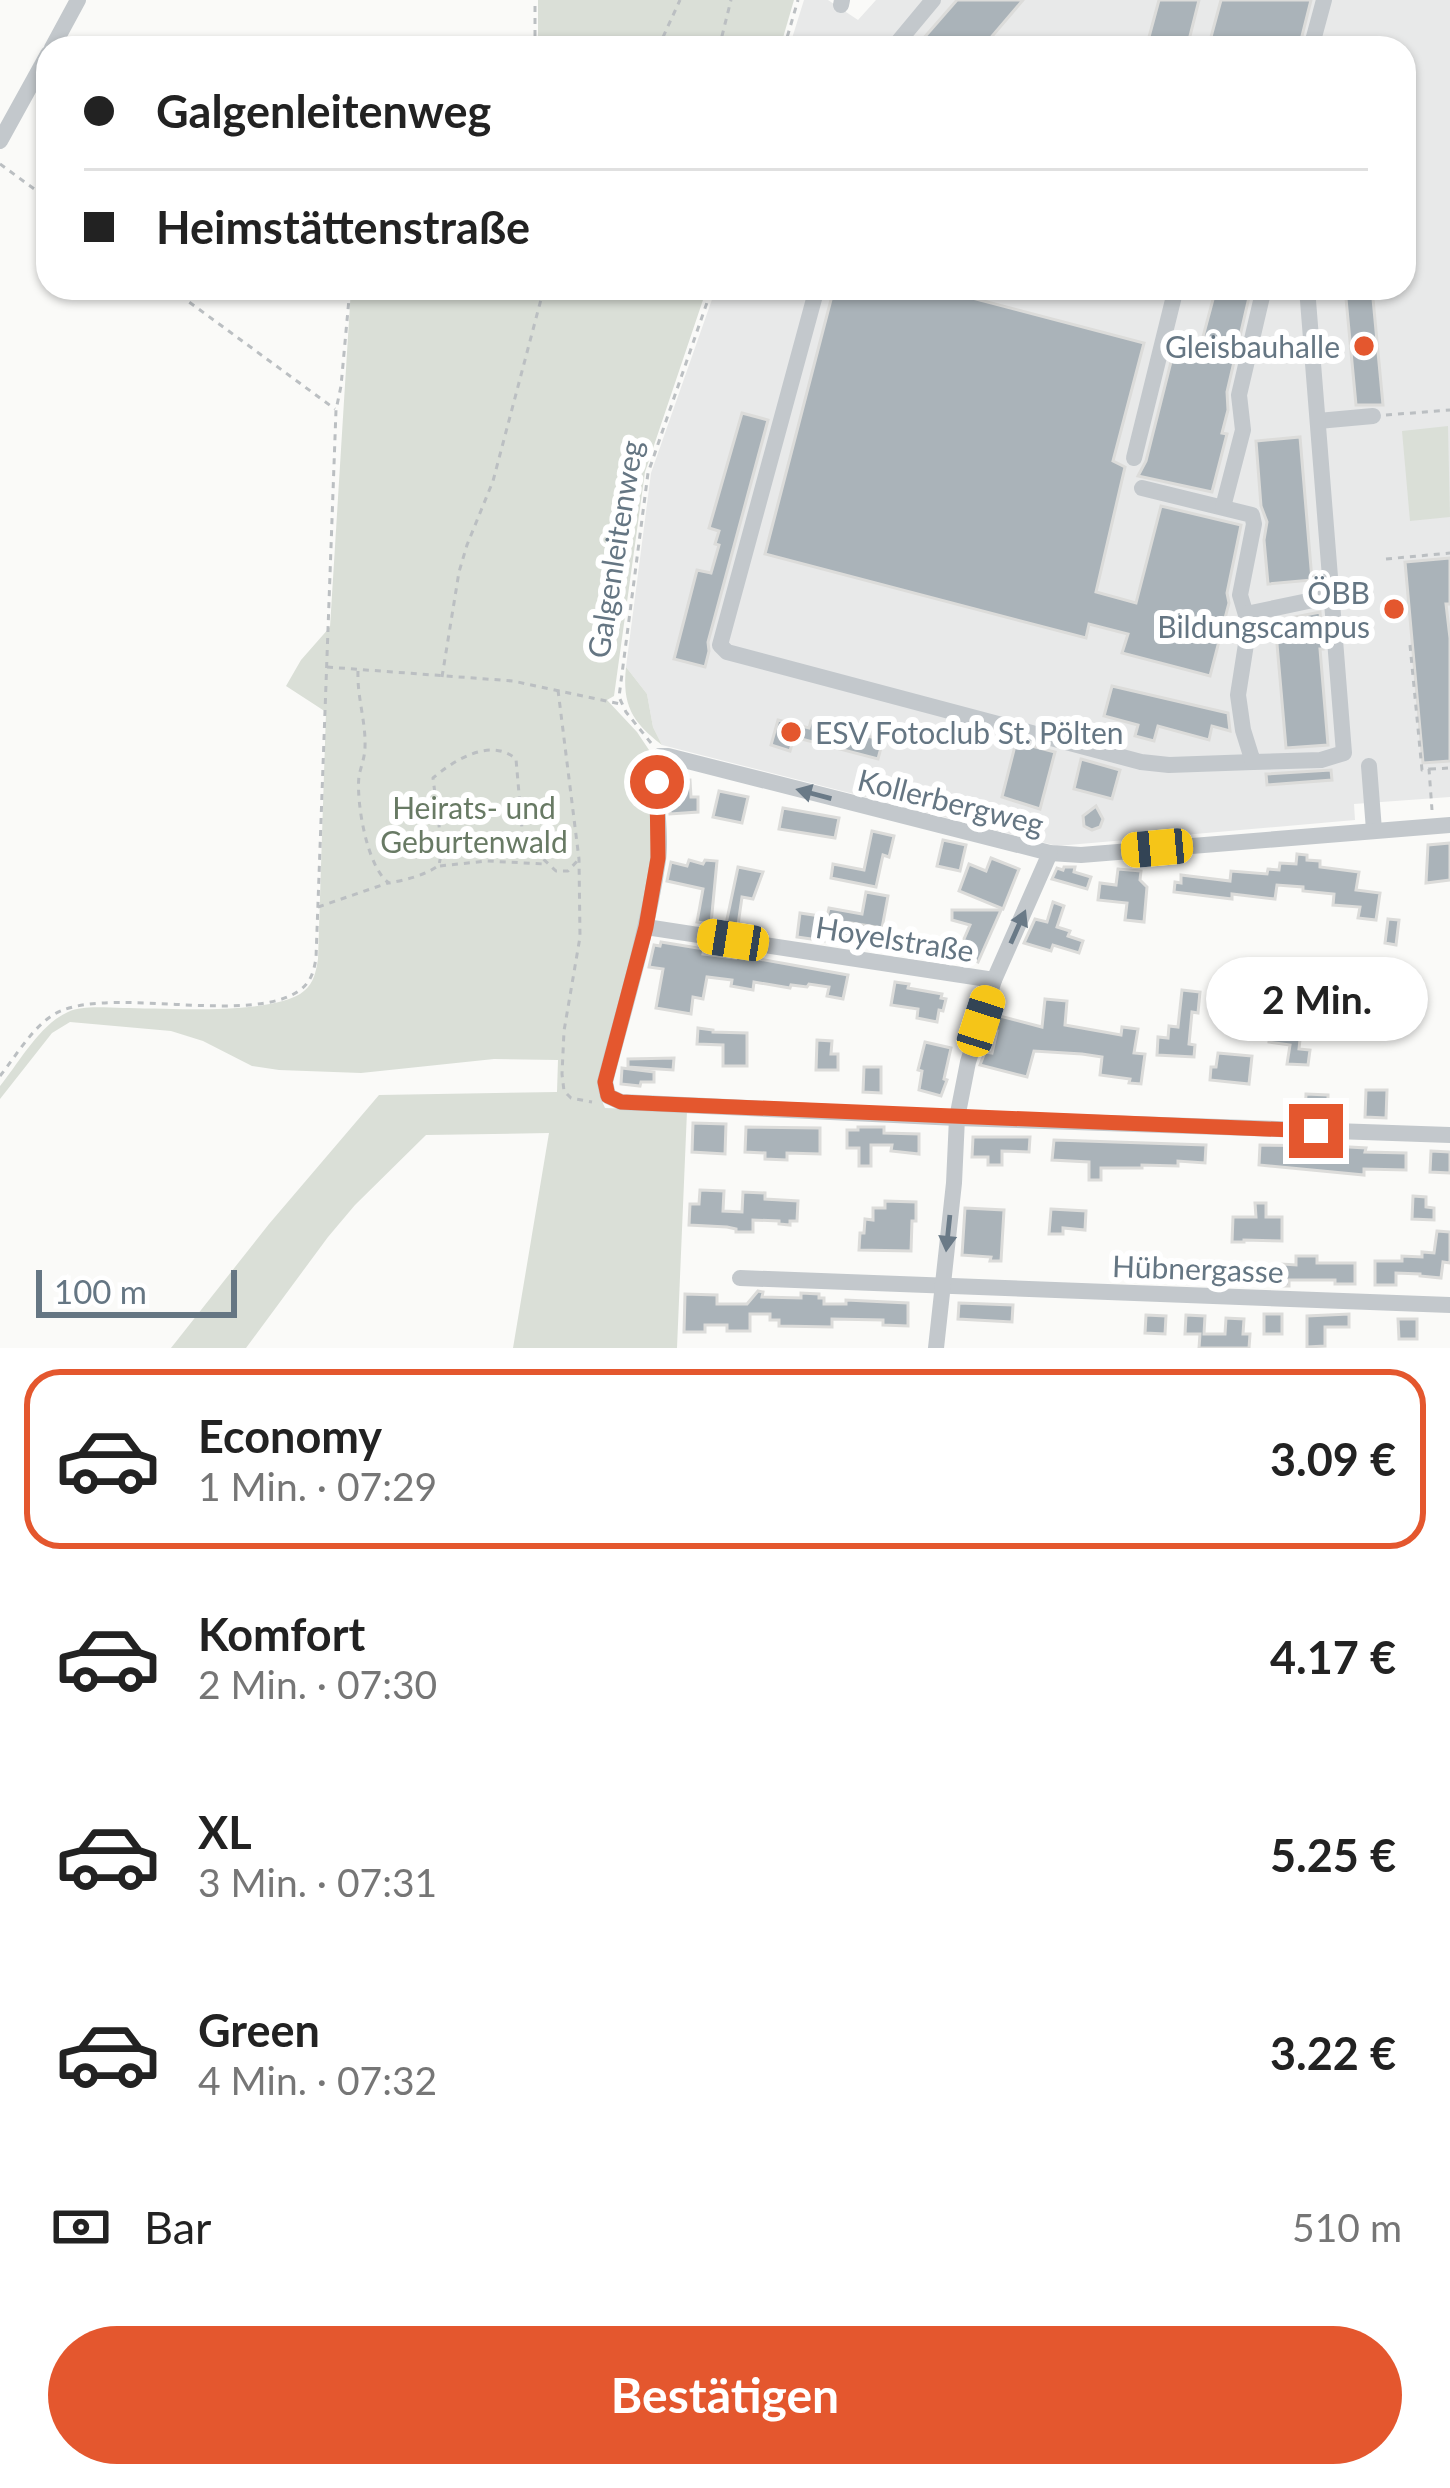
<!DOCTYPE html>
<html lang="de">
<head>
<meta charset="utf-8">
<style>
  :root { --surface:#fff; --page:#f2f2f2; --text:#222; --muted:#767676; --line:#e0e0e0; --accent:#e4572e }
  body { margin:0; font-family:Lato,sans-serif; background:var(--page); color:var(--text); height:100vh; display:flex; flex-direction:column; font-size:45px; white-space:nowrap }
  * { box-sizing:border-box; margin:0 }
  p { font-size:39px; color:var(--muted) }
  .icon { flex:none; width:66px; height:66px; fill:none; stroke:currentColor; stroke-width:2; stroke-linecap:round; stroke-linejoin:round }
  .map { position:relative; height:1348px; overflow:hidden }
  .drawer { display:flex; flex-direction:column; background:var(--surface); flex:1 }
  .drawer>* { flex:none }
  .top-card { position:absolute; left:36px; top:36px; width:1380px; height:264px; border-radius:36px; box-shadow:0 3px 9px #0004; display:grid; align-content:center; height:264px; padding:0 48px; background:var(--surface) }
  .scale { position:absolute; left:36px; bottom:30px; width:201px; box-sizing:border-box; padding-left:12px; border:6px solid #657683; border-top:0; font-size:33px; line-height:42px; white-space:nowrap; color:#657683; -webkit-text-stroke:9px #fff; paint-order:stroke }
  .end { position:absolute; width:54px; height:54px; margin:-27px; border:15px solid #e4572e; background:#fff; box-shadow:0 0 0 6px #fff }
  .from { border-radius:50% }
  .bubble { position:absolute; height:84px; border-radius:42px; background:var(--surface); box-shadow:0 3px 9px #0004; font-size:39px; font-weight:700; line-height:84px; text-align:center }
  .car { position:absolute; width:36px; height:72px; margin:-36px -18px; border-radius:15px; box-shadow:0 0 9px 3px #0007; background:linear-gradient(#f5c518 24%,#345 0 40%,#f5c518 0 76%,#345 0 86%,#f5c518 0) }
  .top-card b { display:flex; align-items:center; gap:42px; height:114px; font-size:45px }
  .top-card b+b { border-top:3px solid var(--line) }
  .top-card i { width:30px; height:30px; background:var(--text) }
  ul { padding:21px 0 0; list-style:none }
  li { display:flex; align-items:center; gap:36px; height:180px; margin:0 24px 18px; padding:0 24px; border:6px solid transparent; border-radius:36px }
  li div { flex:1 }
  li b { display:block; font-size:45px }
  li em { font-style:normal; font-weight:700 }
  li.active { border-color:var(--accent) }
  li>.icon { width:108px; height:108px; stroke-width:1.5 }
  .pay { display:flex; align-items:center; gap:30px; height:132px; padding:0 48px; font-size:45px }
  .pay p { margin-inline-start:auto }
  .primary-button { display:flex; gap:24px; margin-top:auto; padding:24px 48px }
  .primary-button a { flex:1; height:138px; border-radius:72px; background:var(--accent); color:#fff; font-size:48px; font-weight:700; line-height:138px; text-align:center }
  .map>svg:first-child { display:block }
  .built { fill:#e8e9e9 }
  .green { fill:#dadfd7 }
  .building { fill:#aab3b9; stroke:#dcdcda; stroke-width:3 }
  .lines { fill:none; stroke-linecap:round; stroke-linejoin:round }
  .path { stroke:#bbbfc2; stroke-width:3; stroke-dasharray:6 6; stroke-linecap:butt }
  .minor { stroke:#c3c8cc; stroke-width:16 }
  .oneway { fill:#6a7a87 }
  .route { stroke:#e4572e; stroke-width:15 }
  .poi-dot { fill:#e4572e; stroke:#fff; stroke-width:4.5 }
  .labels { text-anchor:middle; dominant-baseline:central; stroke-width:12; stroke-linejoin:round; paint-order:stroke }
  .poi-label { font-size:30px; fill:#657683; stroke:#fff; text-anchor:end }
  .street-label { font-size:30px; fill:#657683; stroke:#fff }
  .park-label { font-size:30px; fill:#687a64; stroke:#fff }
</style>
</head>
<body>
<div class="map">
<svg width="1450" height="1348" viewBox="0 0 1450 1348">
  <rect width="100%" height="100%" fill="#fafaf8"/>
  <!-- built -->
  <path class="built" d="M804,0H828L858,20L876,0H1450V797L1354,804L1355,820L1057,846L662,745L653,727L647,694L626,667L651,473L716,288H1404V48H789Z"/>
  <!-- green -->
  <g class="green">
    <path d="M538,0H794L780,48H538Z"/>
    <path d="M351,288H707L645,472L614,696L607,700L637,732L651,753L656,848L600,1096L605,1108L687,1111L677,1348H513L549,1133L426,1135L355,1205L328,1237L246,1348H171L269,1224L379,1095L557,1092L558,1060L494,1059L361,1073L279,1070L252,1066L203,1041L171,1031L70,1022L52,1033L0,1099V1086C19,1063 39,1025 68,1012C84,1005 105,1008 123,1008C163,1008 275,1016 304,991C314,983 316,971 318,959L326,712L286,686L301,660L330,627Z"/>
    <path d="M1448,426L1450,517L1410,521L1402,431Z"/>
    <path d="M626,667L647,694L653,727L662,745C632,722 622,705 626,667Z"/>
  </g>
  <!-- building -->
  <g class="building">
    <path d="M957,0H1023L982,48H915Z"/>
    <path d="M1159,0H1199L1187,48H1146Z"/>
    <path d="M1221,0H1311L1299,48H1208Z"/>
    <path d="M834,288H934L1144,343L1113,461L1125,467L1096,592L1136,603L1161,506L1241,525L1227,593L1229,603L1210,676L1122,653L1128,634L1089,624L1086,638L765,554Z"/>
    <path d="M1216,288H1232L1250,293L1227,392L1228,410L1222,433L1227,434L1212,492L1138,476L1146,461L1175,346L1199,352Z"/>
    <path d="M1345,288H1372L1383,405H1356Z"/>
    <path d="M742,413L768,420L708,642L709,651L705,667L674,659L697,570L711,573L719,545L715,544L719,531L709,528Z"/>
    <path d="M1300,437L1312,580L1268,584L1264,540L1267,522L1261,506L1256,441Z"/>
    <path d="M1450,558V604H1446L1450,638V761L1423,763L1405,562Z"/>
    <path d="M1320,612L1323,649H1320L1328,745L1286,748L1275,621Z"/>
    <path d="M1112,686L1228,713L1230,731L1212,726L1209,740L1158,726L1154,741L1135,736L1138,725L1104,716Z"/>
    <path d="M778,720L809,728L811,721L883,740L878,759L794,737L790,751L771,745Z"/>
    <path d="M1016,742L1055,752L1040,809L1002,797Z"/>
    <path d="M1081,759L1120,770L1112,799L1074,789Z"/>
    <path d="M1331,770L1332,780L1267,785L1266,774Z"/>
    <path d="M690,780L691,797H698V812L670,814L669,781Z"/>
    <path d="M719,791L748,797L742,823L713,817Z"/>
    <path d="M1096,806L1103,819L1100,827L1092,830L1084,826L1083,816Z"/>
    <path d="M783,808L839,818L835,838L779,829Z"/>
    <path d="M872,831L894,836L889,857L883,855L876,887L831,878L833,864L864,870Z"/>
    <path d="M943,840L966,845L960,871L937,866Z"/>
    <path d="M1450,843V880L1426,883L1428,845Z"/>
    <path d="M1297,854L1307,855V860L1320,861V867L1359,872L1356,890L1380,893L1376,920L1358,918L1360,907L1333,905L1334,894L1303,891V887L1277,885L1275,899L1232,894V899L1174,892L1175,882L1181,883V875L1230,881L1231,871L1267,874L1268,869L1279,870L1280,863L1296,864Z"/>
    <path d="M991,858L1019,869L1003,909L959,891L969,864L986,871Z"/>
    <path d="M689,860L703,864L705,860L717,861L711,924L697,922L703,889L667,881L671,862L687,866Z"/>
    <path d="M738,867L763,872L753,899L742,897L738,925L726,924Z"/>
    <path d="M1064,867H1075L1074,872L1091,877L1087,889L1052,879L1057,868L1063,870Z"/>
    <path d="M1118,869L1141,871L1140,880L1147,887L1144,922L1125,920L1127,903L1098,900L1100,883L1116,885Z"/>
    <path d="M866,892L888,896L882,928L851,923L847,944L797,937L800,913L827,917L829,908L862,914Z"/>
    <path d="M1053,902L1064,906L1057,927L1070,931L1068,936L1083,941L1079,953L1053,945L1051,951L1024,943L1035,919L1047,922Z"/>
    <path d="M952,910H1001L978,962L958,953L970,925L952,920Z"/>
    <path d="M1388,919L1399,920L1396,945L1385,943Z"/>
    <path d="M891,931L917,935L913,954L887,950Z"/>
    <path d="M661,942L704,949L703,954L736,958L737,955L848,975L843,999L827,996L829,987L809,984L807,987L791,985L790,988L754,982L753,990L731,986L732,980L707,977L703,999L693,997L691,1014L656,1008L663,969L649,967L654,945L660,946Z"/>
    <path d="M895,982L909,984L908,988L942,994L941,998L946,999L943,1011L939,1010L937,1022L917,1018L918,1009L891,1005Z"/>
    <path d="M1182,990L1200,992L1198,1013L1192,1012L1189,1044L1195,1045L1194,1057L1157,1055L1158,1037L1168,1038L1169,1026L1178,1027Z"/>
    <path d="M1045,999L1067,1001L1065,1025L1121,1035L1122,1027L1138,1029L1134,1053L1145,1054L1141,1084L1129,1083L1130,1079L1100,1075L1102,1057L1082,1054L1034,1051L1027,1077L980,1065L985,1052L992,1053L997,1031L992,1030L996,1015L1042,1027Z"/>
    <path d="M1293,1019L1302,1020L1299,1049L1310,1050L1308,1065L1287,1064L1290,1045L1269,1042L1271,1025L1292,1026Z"/>
    <path d="M698,1028L713,1030V1032L747,1033V1066H723V1045L697,1044Z"/>
    <path d="M817,1040L832,1041L831,1054H838V1070H816Z"/>
    <path d="M925,1042L951,1048L944,1079L947,1080L941,1096L919,1090L922,1071L918,1070Z"/>
    <path d="M1218,1053L1252,1056L1249,1084L1210,1080L1211,1067H1216Z"/>
    <path d="M674,1058L673,1070L628,1067V1059Z"/>
    <path d="M864,1067H881V1093L863,1092Z"/>
    <path d="M622,1068L654,1072V1082H641L640,1086L621,1084Z"/>
    <path d="M1366,1090H1387L1386,1118L1365,1117Z"/>
    <path d="M1306,1094L1328,1095V1117H1305Z"/>
    <path d="M693,1123L726,1124L725,1154L692,1152Z"/>
    <path d="M746,1127L820,1128V1154L787,1153V1160L765,1159V1153L745,1152Z"/>
    <path d="M858,1127H884V1133L919,1134V1154L891,1151L892,1145H871V1166H859V1148H847V1130H858Z"/>
    <path d="M973,1137H1030L1029,1152L1002,1151V1165H988V1157H972Z"/>
    <path d="M1054,1140L1206,1145L1205,1163L1178,1161V1166L1142,1165V1168H1101V1180H1089V1162L1052,1160Z"/>
    <path d="M1260,1145L1331,1146L1366,1148L1365,1152L1406,1153V1170L1364,1169V1175L1259,1165Z"/>
    <path d="M1431,1151L1450,1152V1173L1430,1172Z"/>
    <path d="M700,1190L724,1191L723,1211L742,1212L743,1192L765,1193V1199L798,1201L797,1221H790V1225L779,1224V1221L753,1220V1232H736V1229L727,1227L689,1225L690,1204H699Z"/>
    <path d="M1413,1196L1426,1197V1207L1434,1208V1220L1412,1219Z"/>
    <path d="M885,1201L916,1202V1221H912L911,1251L859,1250L860,1233H864L865,1219L873,1220V1208H885Z"/>
    <path d="M1255,1203H1266V1217H1282V1241L1244,1240V1242H1232L1233,1217H1256Z"/>
    <path d="M965,1208L1004,1210L1001,1261H990L991,1257L962,1255Z"/>
    <path d="M1051,1209L1086,1211L1085,1230L1063,1228V1234H1049Z"/>
    <path d="M1437,1231L1450,1232V1263L1443,1262L1441,1278L1420,1276V1274L1396,1273V1285H1375V1261H1402V1256L1422,1257V1252L1434,1253Z"/>
    <path d="M1296,1256H1317V1263H1355V1284H1335V1280H1289V1286H1274V1276H1282V1264L1296,1265Z"/>
    <path d="M758,1291L763,1292L762,1297L801,1298V1293L819,1294V1298H824V1304H846V1300L908,1303V1326L883,1325V1320L832,1319V1327L779,1326V1320H770V1314H750V1331H727V1325H705V1332H684L685,1294L717,1295V1304H747Z"/>
    <path d="M959,1303L1013,1305L1012,1322L958,1319Z"/>
    <rect x="1264" y="1314" width="18" height="20"/>
    <path d="M1349,1314V1327H1325V1346L1307,1347V1316Z"/>
    <path d="M1146,1315L1166,1316L1165,1334L1145,1333Z"/>
    <path d="M1186,1315L1205,1316L1204,1334H1225L1226,1318L1244,1319L1243,1334H1250L1249,1348H1199L1200,1334H1185Z"/>
    <path d="M1398,1319H1417V1339H1399Z"/>
  </g>
  <g class="lines">
    <!-- path -->
    <g class="path">
      <path d="M535,48V0"/>
      <path d="M658,48L680,0"/>
      <path d="M719,48L731,0"/>
      <path d="M784,48L798,0"/>
      <path d="M0,164L48,199"/>
      <path d="M170,288L335,409"/>
      <path d="M1386,415L1450,410"/>
      <path d="M1386,559L1450,553"/>
      <path d="M1410,645L1422,770L1429,769L1432,810"/>
      <path d="M327,667L513,681L620,704"/>
      <path d="M358,671C357,697 366,722 365,747C365,757 361,766 359,776C356,802 367,868 389,883C405,880 427,875 439,865L442,849L433,778C454,760 491,737 516,759L523,840L556,871H568L579,859"/>
      <path d="M442,677L459,572L467,545L493,481L544,288"/>
      <path d="M558,690L579,859L580,937L564,1031L562,1074L564,1091L571,1098L592,1102"/>
      <path d="M651,743L626,712L619,697L648,473L712,288"/>
      <path d="M1430,769L1450,768"/>
      <path d="M440,866L487,861L544,864"/>
      <path d="M318,907L388,883"/>
      <path d="M0,1076C17,1055 36,1020 63,1010C121,988 253,1025 300,990C311,982 314,971 316,958L336,410L341,386L350,288"/>
    </g>
    <!-- minor -->
    <g class="minor">
      <path d="M841,5L842,0"/>
      <path d="M52,48L78,0"/>
      <path d="M893,48L933,0"/>
      <path d="M1311,48L1324,0"/>
      <path d="M0,141L48,54"/>
      <path d="M817,288L720,645L727,652L1141,762L1169,765L1253,762"/>
      <path d="M1318,421L1373,416"/>
      <path d="M1134,458L1174,296L1181,288"/>
      <path d="M1142,488L1252,515L1254,524L1240,595L1249,625L1238,695L1243,730L1253,762L1321,760L1344,753L1307,288"/>
      <path d="M1223,507L1243,430L1239,395L1264,288"/>
      <path d="M1246,614L1332,596"/>
      <path d="M1369,766L1374,830"/>
      <path d="M1450,825L1081,855L1050,853L668,756H660C650,789 663,826 658,860C647,935 624,1008 605,1082L608,1096L621,1102L957,1118L1450,1135"/>
      <path d="M646,927L994,980"/>
      <path d="M740,1278L1450,1305"/>
      <path d="M936,1348L954,1183L957,1118L968,1062L994,980L1050,853"/>
    </g>
  </g>
  <!-- one-way arrows -->
  <defs><path id="oneway-solid" d="M-6-.8H1V-3.2L6.5 0L1 3.2V.8H-6Z" transform="scale(3)"/></defs>
  <g class="oneway">
    <use href="#oneway-solid" transform="translate(814 794) rotate(-165)"/>
    <use href="#oneway-solid" transform="translate(1018 927) rotate(-66)"/>
    <use href="#oneway-solid" transform="translate(948 1233) rotate(96)"/>
  </g>
  <g class="lines">
    <!-- route -->
    <path class="route" d="M657,782L658,858L646,927L605,1082L608,1096L621,1102L663,1104L1316,1131"/>
  </g>
  <!-- markers -->
  <g class="poi-dot">
    <circle cx="1364" cy="346" r="12"/>
    <circle cx="1394" cy="609" r="12"/>
    <circle cx="791" cy="732" r="12"/>
  </g>
  <g class="labels">
    <!-- poi labels -->
    <g class="poi-label">
      <text x="1340" y="346">Gleisbauhalle</text>
      <text x="1370" y="592">ÖBB<tspan x="1370" dy="34">Bildungscampus</tspan></text>
      <text x="815" y="732" text-anchor="start">ESV Fotoclub St. Pölten</text>
    </g>
    <!-- street labels -->
    <g class="street-label">
      <text transform="translate(614 549) rotate(-81)">Galgenleitenweg</text>
      <text transform="translate(951 801) rotate(14)">Kollerbergweg</text>
      <text transform="translate(895 938) rotate(9)">Hoyelstraße</text>
      <text transform="translate(1198 1268) rotate(2)">Hübnergasse</text>
    </g>
    <!-- park labels -->
    <g class="park-label">
      <text x="474" y="807">Heirats- und<tspan x="474" dy="34">Geburtenwald</tspan></text>
    </g>
  </g>
</svg>
<div class="scale">100 m</div>
<i class="end from" style="left:657px;top:782px"></i>
<i class="end" style="left:1316px;top:1131px"></i>
<div class="bubble" style="left:1206px;top:957px;width:222px">2 Min.</div>
<i class="car" style="left:1157px;top:848px;rotate:265deg"></i>
<i class="car" style="left:733px;top:940px;rotate:279deg"></i>
<i class="car" style="left:981px;top:1021px;rotate:18deg"></i>
<div class="top-card">
<b><i class="from"></i>Galgenleitenweg</b>
<b><i></i>Heimstättenstraße</b>
</div>
</div>
<section class="drawer">
<ul>
<li class="active"><svg class="icon" aria-label="car" viewBox="0 0 24 24"><path d="M5 17H2v-5l4-1 3-4h7l3 4 3 1v5h-3M9 17h6M6 11h13"/><circle cx="7" cy="17" r="2"/><circle cx="17" cy="17" r="2"/></svg><div><b>Economy</b><p>1 Min. · 07:29</p></div><em>3.09 €</em></li>
<li><svg class="icon" aria-label="car" viewBox="0 0 24 24"><path d="M5 17H2v-5l4-1 3-4h7l3 4 3 1v5h-3M9 17h6M6 11h13"/><circle cx="7" cy="17" r="2"/><circle cx="17" cy="17" r="2"/></svg><div><b>Komfort</b><p>2 Min. · 07:30</p></div><em>4.17 €</em></li>
<li><svg class="icon" aria-label="car" viewBox="0 0 24 24"><path d="M5 17H2v-5l4-1 3-4h7l3 4 3 1v5h-3M9 17h6M6 11h13"/><circle cx="7" cy="17" r="2"/><circle cx="17" cy="17" r="2"/></svg><div><b>XL</b><p>3 Min. · 07:31</p></div><em>5.25 €</em></li>
<li><svg class="icon" aria-label="car" viewBox="0 0 24 24"><path d="M5 17H2v-5l4-1 3-4h7l3 4 3 1v5h-3M9 17h6M6 11h13"/><circle cx="7" cy="17" r="2"/><circle cx="17" cy="17" r="2"/></svg><div><b>Green</b><p>4 Min. · 07:32</p></div><em>3.22 €</em></li>
</ul>
<div class="pay"><svg class="icon" aria-label="cash" viewBox="0 0 24 24"><path d="M3 7h18v10H3z"/><circle cx="12" cy="12" r="2"/></svg>Bar<p>510 m</p></div>
<div class="primary-button"><a>Bestätigen</a></div>
</section>
</body>
</html>
